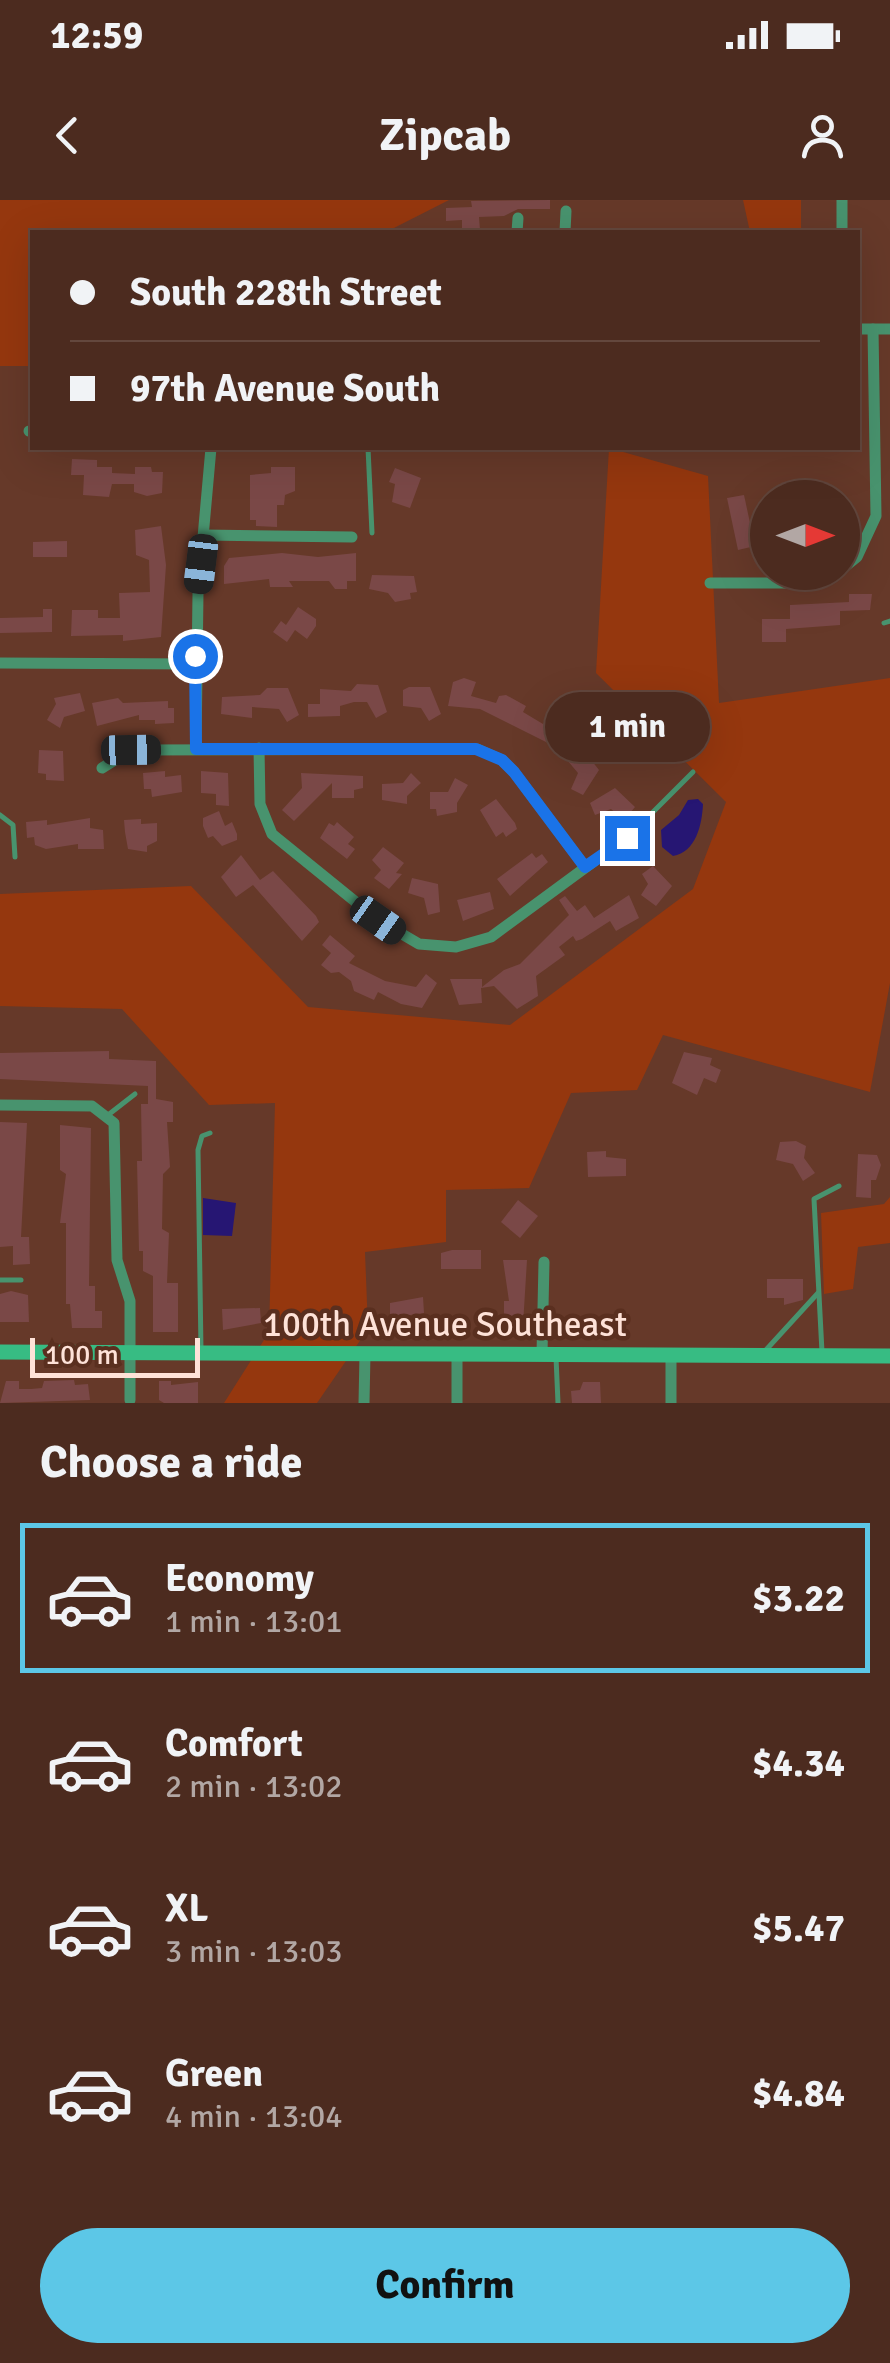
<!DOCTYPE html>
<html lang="en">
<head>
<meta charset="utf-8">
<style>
  :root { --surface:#4c2b1f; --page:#56372c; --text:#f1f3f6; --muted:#b2a7a4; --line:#63473d; --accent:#5cc7e7 }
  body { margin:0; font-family:Signika,sans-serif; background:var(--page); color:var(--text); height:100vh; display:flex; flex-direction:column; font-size:38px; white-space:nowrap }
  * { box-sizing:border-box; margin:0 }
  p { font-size:32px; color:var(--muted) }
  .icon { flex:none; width:55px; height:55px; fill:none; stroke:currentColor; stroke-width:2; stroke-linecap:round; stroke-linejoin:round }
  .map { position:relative; height:1203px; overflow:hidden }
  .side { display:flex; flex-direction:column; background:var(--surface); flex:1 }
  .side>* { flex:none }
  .banner { position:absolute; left:30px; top:30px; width:830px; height:220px; border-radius:0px; box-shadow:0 10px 40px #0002,0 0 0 2px var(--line); display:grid; align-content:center; height:220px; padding:0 40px; background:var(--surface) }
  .needle { width:65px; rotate:90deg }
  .fabs { position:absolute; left:750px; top:280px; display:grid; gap:20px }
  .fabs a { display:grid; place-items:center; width:110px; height:110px; border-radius:50%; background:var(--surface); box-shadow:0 10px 40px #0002,0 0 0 2px var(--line); font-size:50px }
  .scale { position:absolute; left:30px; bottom:25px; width:170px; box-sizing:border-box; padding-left:10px; border:5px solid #fee2d8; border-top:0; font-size:28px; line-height:35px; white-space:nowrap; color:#fee2d8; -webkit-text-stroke:8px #5a2f1f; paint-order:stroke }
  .end { position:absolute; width:45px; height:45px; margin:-22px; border:12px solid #1a73e8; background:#fff; box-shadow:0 0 0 5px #fff }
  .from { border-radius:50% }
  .bubble { position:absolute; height:70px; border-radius:35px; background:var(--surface); box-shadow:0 10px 40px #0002,0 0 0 2px var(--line); font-size:32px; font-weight:700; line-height:70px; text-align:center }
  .car { position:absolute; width:30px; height:60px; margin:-30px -15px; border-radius:12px; box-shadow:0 0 8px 2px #0007; background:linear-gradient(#222 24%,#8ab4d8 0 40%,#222 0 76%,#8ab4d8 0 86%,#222 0) }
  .banner b { display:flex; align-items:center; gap:35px; height:95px; font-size:38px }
  .banner b+b { border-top:2px solid var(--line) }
  .banner i { width:25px; height:25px; background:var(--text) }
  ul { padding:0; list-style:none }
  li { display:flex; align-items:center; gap:30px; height:150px; margin:0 20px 15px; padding:0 20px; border:5px solid transparent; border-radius:0px }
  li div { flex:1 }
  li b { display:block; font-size:38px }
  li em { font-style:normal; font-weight:700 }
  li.on { border-color:var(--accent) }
  li>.icon { width:90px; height:90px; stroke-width:1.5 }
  h2 { padding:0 40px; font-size:45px; line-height:120px }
  .cta { display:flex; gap:20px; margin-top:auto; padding:20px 40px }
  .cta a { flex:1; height:115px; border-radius:60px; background:var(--accent); color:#111; font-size:40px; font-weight:700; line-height:115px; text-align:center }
  .status { display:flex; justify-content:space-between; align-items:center; height:70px; padding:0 50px; background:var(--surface); direction:ltr }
  .status svg { height:28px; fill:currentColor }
  header { display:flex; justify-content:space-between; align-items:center; height:130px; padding:0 40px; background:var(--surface); font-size:45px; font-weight:700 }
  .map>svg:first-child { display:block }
  .green { fill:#95370e }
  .water { fill:#261673 }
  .building { fill:#7a4847 }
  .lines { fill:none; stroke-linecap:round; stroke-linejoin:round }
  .lane { stroke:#48936e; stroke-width:5 }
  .street { stroke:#48936e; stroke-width:11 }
  .secondary { stroke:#37bc83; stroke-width:15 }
  .route { stroke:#1a73e8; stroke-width:12 }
  .labels { text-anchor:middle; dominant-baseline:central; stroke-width:9; stroke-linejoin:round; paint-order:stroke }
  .street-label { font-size:35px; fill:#fee2d8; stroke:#5a2f1f }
</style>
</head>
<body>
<div class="status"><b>12:59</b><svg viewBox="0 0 49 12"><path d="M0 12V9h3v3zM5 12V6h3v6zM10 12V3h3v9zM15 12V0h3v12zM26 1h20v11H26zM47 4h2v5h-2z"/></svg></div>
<header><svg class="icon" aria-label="back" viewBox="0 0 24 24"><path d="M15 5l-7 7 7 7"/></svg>Zipcab<svg class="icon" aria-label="person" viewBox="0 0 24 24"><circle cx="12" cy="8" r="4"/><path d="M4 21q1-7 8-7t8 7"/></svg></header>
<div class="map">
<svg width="890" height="1203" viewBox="0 0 890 1203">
  <rect width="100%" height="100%" fill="#663929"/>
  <!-- green -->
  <g class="green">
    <path d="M0,0H449L386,32H32V166H0Z"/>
    <path d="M743,0H801V32H750Z"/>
    <path d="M609,248L708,276L719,503L890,478V783L870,892L663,835L637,890L571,893L529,988L446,990V1042L365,1052L368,1129L317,1203H224L269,1132L275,903L209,905L122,809L0,806V694L191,686L308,807L510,825L693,689L726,602L596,473Z"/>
    <path d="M890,997V1043L858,1047L853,1089L824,1094L821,1013L884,1004Z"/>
  </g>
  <!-- water -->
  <g class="water">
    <path d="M688,600L698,599L703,604C702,625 696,652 673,656L662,647L661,630L679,615Z"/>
    <path d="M203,998L236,1003L232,1036L203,1035Z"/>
  </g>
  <!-- building -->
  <g class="building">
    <path d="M550,0V9H518L504,16L479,17L480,30L462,31V20L446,21V8L472,7L471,1Z"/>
    <path d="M72,259L97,260V267H112V273L135,274V267H151L152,272H163L162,293L147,296L134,292V284H112L109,297L83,295L84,275H71Z"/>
    <path d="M271,267H295V291L285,295L284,305H277V327L256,326V320H250V275L271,273Z"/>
    <path d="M395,268L421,278L410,308L392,302L395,284L389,282Z"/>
    <path d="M744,295L755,346L738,350L727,298Z"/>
    <path d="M161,326L166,365L161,437L123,441V435L71,436L72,410H98V418H120L119,393L150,392L149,360L136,355L135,330Z"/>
    <path d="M67,341V357H33V342Z"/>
    <path d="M282,353L318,357L356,353V381H347V389H335L329,381H289L293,387H270L269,379L224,384V366L229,358Z"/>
    <path d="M372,375L414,376L417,392L410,393L411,399L395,402L388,393L369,389Z"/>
    <path d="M849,394H872L870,410L840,411V425L786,429V442H762V419H790V405L849,402Z"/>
    <path d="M298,407L316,419V426L307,439L295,430L287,442L273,432L281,421L286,425Z"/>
    <path d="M43,409H52V432L0,433V418L43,417Z"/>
    <path d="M464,478L476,482L471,496L496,503L499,496L506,495L526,506L523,512L543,524L548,519L562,523L599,570L583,595L571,589L578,573L556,547L480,509L448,506L453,482Z"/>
    <path d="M357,484L378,485L387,512L376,518L367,502H354L340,506V516L308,517V504H320V489L351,491Z"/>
    <path d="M409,487H430L441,514L429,521L421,508L403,506V490Z"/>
    <path d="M267,488H288L299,515L287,522L279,509L252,507V518L221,514L222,497L260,495Z"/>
    <path d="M80,493L85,511L64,517L60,528L47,520L56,504L54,498Z"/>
    <path d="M118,498L123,503L168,501V508H174V523L155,524V520H139V515L97,526L92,503Z"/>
    <path d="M39,550L63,551L64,581L46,580V574L38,573Z"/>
    <path d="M165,571V577L181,575L182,592L152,597L151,589H144L143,573Z"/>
    <path d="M201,571L228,573L229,606L216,605V594L201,593Z"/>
    <path d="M301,573L363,576V588L354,590V598H332V583L294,621L282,610L302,588Z"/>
    <path d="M411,573L421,583L407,596V604L382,600V584L403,583Z"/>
    <path d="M455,578L468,585L457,603V612L437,616L436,609H430V592H448Z"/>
    <path d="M615,588L635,607L624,620L611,609L595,615L590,603Z"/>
    <path d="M496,599L515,623L517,629L506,637L503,632L496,637L480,610Z"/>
    <path d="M219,611L225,626L232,622L237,634V640L222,646L213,636L208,638L203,626V618Z"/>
    <path d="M90,618V628L103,630L104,649H78V644L46,649L35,645L34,637L27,638L26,622L47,620V625Z"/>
    <path d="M141,619V624L157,623V641L147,646V652L128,649L125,632L124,620Z"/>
    <path d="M337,622L354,637L348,644L355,649L347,659L320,638L329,623L334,626Z"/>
    <path d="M383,647L404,663L396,673L402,674L389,689L374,678L381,670L372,660Z"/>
    <path d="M532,653L536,658L542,654L548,662L510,696L497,679Z"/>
    <path d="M241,655L260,680L273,671L316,716L319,722L302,741L253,685L236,697L221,677Z"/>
    <path d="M653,666L672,686L656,706L641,695L648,684L642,674Z"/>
    <path d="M412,678L438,684L440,712L428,715L424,698L408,693Z"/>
    <path d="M490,692L494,709L463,721L457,700Z"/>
    <path d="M629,695L639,718L616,731L610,721L582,739L576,741L573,736L559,747L565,755L536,776L538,796L517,809L494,786L481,788L482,803L459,805L450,779H482V787L504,770L520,764L569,715L559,700L565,696L577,711L585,705L594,718Z"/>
    <path d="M330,735L355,756L349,763L385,781L416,787L426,774L437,783L422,808L401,804L378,792L374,800L354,791L351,781L339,772L331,773L321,765L331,753L322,745Z"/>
    <path d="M109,851V859L156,861V899L173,902V922H167L170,967L163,974L162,1029L169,1033L167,1083H178V1132H153V1076L143,1071V1051H139L137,961H142L141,904H148V886L0,879V853Z"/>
    <path d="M684,852L712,858L710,865L721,870L716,883L704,878L697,895L672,883Z"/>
    <path d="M0,922L27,923L21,1037H29L30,1064L13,1065V1046L0,1047Z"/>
    <path d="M60,925L91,928L89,1086H95V1111H102V1128H72L70,1104H66V1023H60L66,974L60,970Z"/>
    <path d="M796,941L806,946L804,958L815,973L803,981L793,964L776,960L780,942Z"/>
    <path d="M606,951V957L626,959V976L588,977L587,952Z"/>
    <path d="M858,954L877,955L881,965L876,980H871V998L856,997Z"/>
    <path d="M518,1000L538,1016L520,1038L501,1022Z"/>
    <path d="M452,1050H481V1069H441V1053Z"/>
    <path d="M503,1060H527L523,1125L504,1126V1101H509Z"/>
    <path d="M767,1079H803V1100L784,1105V1098H767Z"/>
    <path d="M11,1091L28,1095L29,1122H0V1094Z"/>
    <path d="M423,1097L424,1113L390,1118V1103Z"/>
    <path d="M260,1108L261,1123L223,1130L222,1109Z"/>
    <path d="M74,1180L75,1185L88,1184L90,1200L0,1203L6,1181H19V1189H31L42,1188L44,1181Z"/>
    <path d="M159,1181H171V1185L198,1182V1203H164L159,1200Z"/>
    <path d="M583,1182H600L601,1203H572L571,1191L580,1190Z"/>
  </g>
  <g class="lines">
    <!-- lane -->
    <g class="lane">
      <path d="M368,248L372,333"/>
      <path d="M884,423L890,421"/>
      <path d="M0,615L13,625L15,657"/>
      <path d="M608,651L627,638L693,572"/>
      <path d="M108,915L135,894"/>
      <path d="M0,1080H21"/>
      <path d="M201,1150L198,950L202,936L210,933"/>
      <path d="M765,1151L818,1093"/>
      <path d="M822,1152L814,999L839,986"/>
      <path d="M556,1157L558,1203"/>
    </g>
    <!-- street -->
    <g class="street">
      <path d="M517,32L518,18"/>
      <path d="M565,32L566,11"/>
      <path d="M842,32V0"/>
      <path d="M858,129H890"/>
      <path d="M29,231H32"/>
      <path d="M204,335L352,337"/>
      <path d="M842,369L857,357L876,316L873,129"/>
      <path d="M710,383H805L837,372"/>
      <path d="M0,463L194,464"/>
      <path d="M259,548L260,604L272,634L378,720L419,744L456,747L491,737L608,651"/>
      <path d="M196,549L198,393L211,248"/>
      <path d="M102,568L131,550L477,549L502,560L514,572L585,667"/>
      <path d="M0,905L92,906L114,923L117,1060L130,1101V1200"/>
      <path d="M542,1154L544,1062"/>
      <path d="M671,1154V1203"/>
      <path d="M364,1203L365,1154"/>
      <path d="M457,1203V1154"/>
    </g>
    <!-- secondary -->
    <path class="secondary" d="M0,1152L890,1156"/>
  </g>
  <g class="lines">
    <!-- route -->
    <path class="route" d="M195,456L196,549H476L502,560L514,572L585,667L627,638"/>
  </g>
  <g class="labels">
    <!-- street labels -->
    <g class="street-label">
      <text x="445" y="1124">100th Avenue Southeast</text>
    </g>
  </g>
</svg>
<div class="fabs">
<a><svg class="needle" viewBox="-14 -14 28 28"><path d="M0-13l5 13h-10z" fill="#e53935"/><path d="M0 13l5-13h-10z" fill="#b2a7a4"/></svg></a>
</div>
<div class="scale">100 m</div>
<i class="end from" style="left:195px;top:456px"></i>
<i class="end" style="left:627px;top:638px"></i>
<div class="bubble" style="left:545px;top:492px;width:165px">1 min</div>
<i class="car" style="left:201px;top:364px;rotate:187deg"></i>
<i class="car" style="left:131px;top:550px;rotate:89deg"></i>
<i class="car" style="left:378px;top:720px;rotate:125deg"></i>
<div class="banner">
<b><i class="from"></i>South 228th Street</b>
<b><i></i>97th Avenue South</b>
</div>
</div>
<section class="side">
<h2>Choose a ride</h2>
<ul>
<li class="on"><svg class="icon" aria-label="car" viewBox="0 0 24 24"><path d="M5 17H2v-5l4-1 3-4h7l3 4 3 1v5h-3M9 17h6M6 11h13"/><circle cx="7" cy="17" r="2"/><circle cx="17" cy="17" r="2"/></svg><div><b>Economy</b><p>1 min · 13:01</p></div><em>$3.22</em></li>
<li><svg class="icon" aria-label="car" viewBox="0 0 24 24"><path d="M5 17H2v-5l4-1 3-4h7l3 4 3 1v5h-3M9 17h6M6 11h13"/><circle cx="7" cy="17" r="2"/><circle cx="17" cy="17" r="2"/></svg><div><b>Comfort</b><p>2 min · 13:02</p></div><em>$4.34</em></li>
<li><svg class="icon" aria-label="car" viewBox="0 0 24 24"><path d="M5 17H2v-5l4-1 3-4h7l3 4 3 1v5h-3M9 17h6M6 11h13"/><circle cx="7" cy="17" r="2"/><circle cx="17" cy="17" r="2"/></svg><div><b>XL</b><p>3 min · 13:03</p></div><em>$5.47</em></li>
<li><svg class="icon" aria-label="car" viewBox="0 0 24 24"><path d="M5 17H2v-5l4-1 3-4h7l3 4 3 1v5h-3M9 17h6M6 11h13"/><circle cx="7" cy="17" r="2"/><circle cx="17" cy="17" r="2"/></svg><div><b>Green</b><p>4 min · 13:04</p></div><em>$4.84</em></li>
</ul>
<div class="cta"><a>Confirm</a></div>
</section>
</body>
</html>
